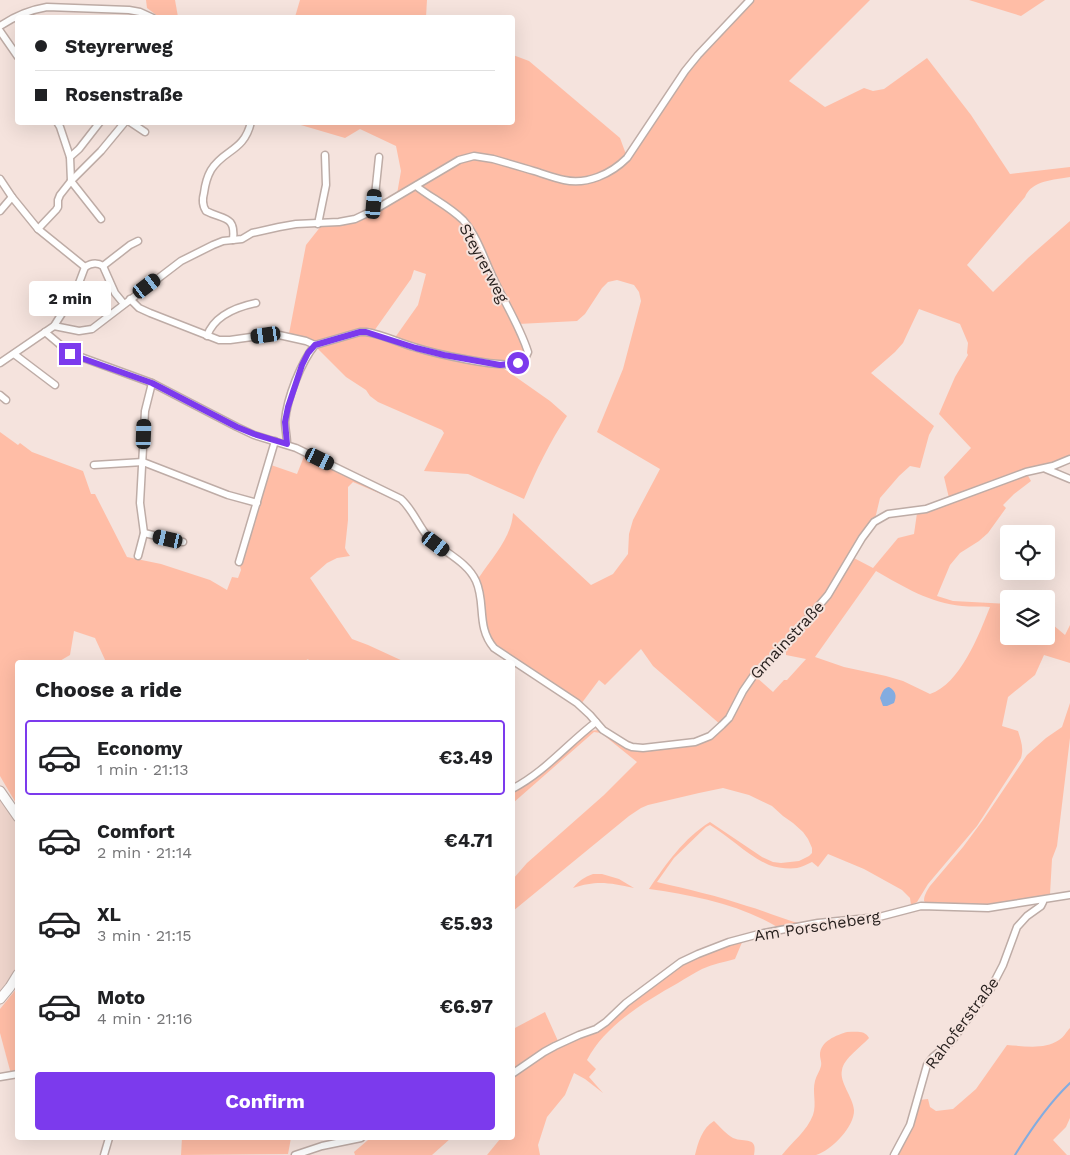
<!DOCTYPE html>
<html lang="en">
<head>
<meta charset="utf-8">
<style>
  :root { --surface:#fff; --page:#f2f2f2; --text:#202124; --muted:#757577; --line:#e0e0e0; --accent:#7c3aed }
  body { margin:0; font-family:"Work Sans",sans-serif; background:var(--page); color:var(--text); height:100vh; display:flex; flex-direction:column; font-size:19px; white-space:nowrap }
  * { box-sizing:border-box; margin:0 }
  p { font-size:16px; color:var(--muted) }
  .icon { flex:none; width:28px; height:28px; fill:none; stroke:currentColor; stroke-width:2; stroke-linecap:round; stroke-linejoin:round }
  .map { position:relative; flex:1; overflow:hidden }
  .sheet { position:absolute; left:15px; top:660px; width:500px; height:480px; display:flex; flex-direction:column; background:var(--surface); border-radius:5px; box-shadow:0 5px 20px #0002 }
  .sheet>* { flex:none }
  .hud { position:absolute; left:15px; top:15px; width:500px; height:110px; border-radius:5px; box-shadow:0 5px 20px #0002; display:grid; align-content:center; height:110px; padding:0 20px; background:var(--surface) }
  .buttons { position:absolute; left:1000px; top:525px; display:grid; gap:10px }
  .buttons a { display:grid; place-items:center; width:55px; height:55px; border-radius:5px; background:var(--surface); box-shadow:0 5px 20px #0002; font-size:25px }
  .end { position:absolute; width:22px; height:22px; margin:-11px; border:6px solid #7c3aed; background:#fff; box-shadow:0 0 0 2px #fff }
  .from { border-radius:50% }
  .bubble { position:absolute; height:35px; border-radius:5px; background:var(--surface); box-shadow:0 5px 20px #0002; font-size:16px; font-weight:700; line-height:35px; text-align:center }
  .car { position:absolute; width:15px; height:30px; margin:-15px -8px; border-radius:6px; box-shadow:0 0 4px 1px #0007; background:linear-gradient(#222 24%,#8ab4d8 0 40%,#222 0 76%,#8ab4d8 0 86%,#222 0) }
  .hud b { display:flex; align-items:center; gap:18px; height:48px; font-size:19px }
  .hud b+b { border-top:1px solid var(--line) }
  .hud i { width:12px; height:12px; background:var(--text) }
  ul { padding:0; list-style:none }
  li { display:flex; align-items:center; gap:15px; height:75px; margin:0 10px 8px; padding:0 10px; border:2px solid transparent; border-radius:5px }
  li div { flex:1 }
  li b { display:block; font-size:19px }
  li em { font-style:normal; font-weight:700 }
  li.current { border-color:var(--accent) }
  li>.icon { width:45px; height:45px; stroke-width:1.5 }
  h2 { padding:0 20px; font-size:22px; line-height:60px }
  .button { display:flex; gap:10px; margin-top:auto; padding:10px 20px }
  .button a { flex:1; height:58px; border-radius:5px; background:var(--accent); color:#fff; font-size:20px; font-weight:700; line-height:58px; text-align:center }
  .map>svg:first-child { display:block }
  .built { fill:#efd5cc }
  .green { fill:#ffbda6; fill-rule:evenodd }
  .water { fill:#83ace0 }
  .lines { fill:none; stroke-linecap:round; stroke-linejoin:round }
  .stream { stroke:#83ace0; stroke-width:2 }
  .street-casing { stroke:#beaca6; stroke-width:9 }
  .secondary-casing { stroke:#beaca6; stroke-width:11 }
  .street { stroke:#fff; stroke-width:6 }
  .secondary { stroke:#fff; stroke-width:9 }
  .route { stroke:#7c3aed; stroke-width:6 }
  .labels { text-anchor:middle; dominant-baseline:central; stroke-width:4; stroke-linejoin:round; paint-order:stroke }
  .street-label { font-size:16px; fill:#261f1d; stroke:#f5e3dd }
</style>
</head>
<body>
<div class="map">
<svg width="1070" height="1155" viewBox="0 0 1070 1155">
  <rect width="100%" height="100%" fill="#f5e3dd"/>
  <!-- built -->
  <path class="built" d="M0,798L18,825L17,966L10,980L0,993Z"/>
  <!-- green -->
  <g class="green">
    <path d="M146,0H175L178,17H159L147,8Z"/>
    <path d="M300,0H427L426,17H295Z"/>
    <path d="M745,0H870L789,81L825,107L864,88L873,91L884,89L927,58L971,115L1010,174L1070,167V177C1054,180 1032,180 1025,197L967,265L993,292L1028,258L1070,221V456L1065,460L949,498L944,477L971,448L939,414L955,377L968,355L967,353L968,343L960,324L919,309L903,343L895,352L871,373L934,426L929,435L920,468L910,466L899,476L880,498L875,519L833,584L785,644L755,670L721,725L653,666L641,649L605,685L599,680L581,704L497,647C480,627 485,601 478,578L480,576C493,557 512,536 513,513L591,585L613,574L628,554L629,534L633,520L660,469L597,432L623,369L641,301L639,292L634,285L617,280L608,282L602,288L585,314L577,321L518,324L530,352C524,369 518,366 503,368L550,401L567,416C550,442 536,470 524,499L468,474L424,471L444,433L442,430L378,402L370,396L366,390L346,377L316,347L288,339L306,245L325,221L346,219L370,210L397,194L401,171L396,146L360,129L345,138L294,123L512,122L513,55L529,61L620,138L627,157L690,61ZM414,270L426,274L418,305L394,339L374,331L411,279Z"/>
    <path d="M969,0H1045L1021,16Z"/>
    <path d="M0,432L18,445L20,443L32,452L83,471L91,494H95L127,557L161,564L210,580L227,590L232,577L238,578L241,570L240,566L271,465L297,474L305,454L397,499L388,497L353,482L348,487V520L345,548L347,552L350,556L337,558L327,563L310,578L352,639L368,645L405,662H310L308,659L303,662H106L95,638L74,631L70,655L58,662H18L17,805L0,776Z"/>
    <path d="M1027,474L1031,481L1014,494L1003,505L1006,508L988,533L979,541L960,553L950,565L937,596L953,601L1009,604V636H1046V619L1065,635L1070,625V663L1044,655L1035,675L1008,697L1002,726L1018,731C1021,741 1024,748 1021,758L977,826L928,884L917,902L911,905L910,898L902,890L864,869L828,854L818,867L812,862C807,864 802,867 797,868C789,869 777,868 769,865C748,856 730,837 710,825L706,827L674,858L657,882C687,889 718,896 747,906C766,911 784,920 803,924L779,928C742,905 692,895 649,889C666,864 684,838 710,822L762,857L773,862L781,863L799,861L809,856L812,853V848L808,839L803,832L793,823L783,816L772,806L749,795L723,788L699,793L648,805L641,808L629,816L513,911V879L527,863L604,795L637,762L601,733L594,732L513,803V791L587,731L599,730L628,747L679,746L718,732L755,676L773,692L784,680H787L806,659L786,655V647L852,557L873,568L898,538L914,534L917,513ZM876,571C904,587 930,603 962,606C971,607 981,606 990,607C979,635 960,684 930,694L903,681L886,676L844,667L815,657Z"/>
    <path d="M1070,703V738L1057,846L1052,859L1050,894L1051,896L986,906L926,903L924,901C924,895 927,891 930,886L963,847L983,820L1027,755L1046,738L1062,727Z"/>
    <path d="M593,874H602L619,879L634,888C610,883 597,880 573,888C579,881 584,877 593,874Z"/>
    <path d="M743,940L735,959C724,962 713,964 702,969C694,973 686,978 678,983C646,1001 605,1025 587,1060L596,1069L589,1077L603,1093L585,1079L574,1073L565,1095L547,1117L538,1145L540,1155H487L500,1139L497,1138H512L513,1029L545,1012L558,1041L562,1043L614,1016L621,1010L685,962Z"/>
    <path d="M17,988V1073L11,1074L0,1033V1009Z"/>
    <path d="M1070,1028V1118L1066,1127L1053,1140L1067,1155H896L919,1100L928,1099L930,1107L936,1111L953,1109L976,1089L1007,1045C1024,1046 1044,1050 1059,1040C1064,1037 1066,1032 1070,1028Z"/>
    <path d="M847,1032C856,1032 865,1030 869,1038C861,1047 844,1058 842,1070C839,1082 853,1097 854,1110C855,1126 831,1151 816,1155C808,1155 791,1155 782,1155C792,1142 807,1131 813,1115C817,1104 812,1092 815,1081C816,1076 820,1071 821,1066C822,1062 820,1059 820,1055C820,1041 837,1035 847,1032Z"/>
    <path d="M714,1121C719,1126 727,1135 733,1138C745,1143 758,1136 754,1155H695C698,1143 702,1128 714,1121Z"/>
    <path d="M182,1138H291L288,1154L181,1155Z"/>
    <path d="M374,1138H451L432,1155H355L354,1152L368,1140Z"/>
  </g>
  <!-- water -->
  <path class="water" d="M889,687C896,691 897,696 894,703L887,706H883L880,698C882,693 883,688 889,687Z"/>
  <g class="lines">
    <!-- stream -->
    <path class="stream" d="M1015,1155C1031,1129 1048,1104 1070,1083"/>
    <!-- street casing -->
    <g class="street-casing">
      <g id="street">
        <path d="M0,26C15,16 29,10 47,7L129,10L140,12L153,18"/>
        <path d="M0,31L18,57"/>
        <path d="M57,122L60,127L70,157L71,181"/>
        <path d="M130,122L145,132"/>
        <path d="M70,157L79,149L100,122"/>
        <path d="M0,179L12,197L38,229L85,267"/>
        <path d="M71,181L101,219"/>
        <path d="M376,209L374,205L379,157"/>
        <path d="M0,211L12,197"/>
        <path d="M318,224L326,185L325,155"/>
        <path d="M38,229L56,210L58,207V200L60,195L71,181L101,151L125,122"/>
        <path d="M233,240C236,215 223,220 206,211C202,205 202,200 204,193C205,185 207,177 211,170C224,149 244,152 251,122"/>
        <path d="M103,266L130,245L138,241"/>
        <path d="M85,267C91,263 97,262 103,266L115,293L124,304"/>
        <path d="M130,299L139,308L150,313L219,340H230L266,335H279L306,341L315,345"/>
        <path d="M54,326L79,331L92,329L181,261L213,245L223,241L242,239L252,233L279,227L296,224L339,222L355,219L376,209L459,160L474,156L493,159C507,163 521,167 534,171C544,174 554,178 564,180C587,185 611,174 627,158L685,71L698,55L750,0"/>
        <path d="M45,332L70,353L152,383L237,427L254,435L296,448L401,499C413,510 418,525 428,537C443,552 467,561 476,581C486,603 476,627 494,648L577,703L590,715L596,722L603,730L627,745L632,747L643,748L695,742L710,736L722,725L729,718L743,691L754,675L780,651L828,595L862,538L874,522L888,514L926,509L1026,472L1053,466L1070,459"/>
        <path d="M207,336C214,316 237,307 256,303"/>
        <path d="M315,345L360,332H366C381,334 400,343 414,347C433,353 501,369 518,363C524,361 526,357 528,352C520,327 506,305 495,282C485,262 478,237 463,220C449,206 431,198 416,186"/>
        <path d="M14,354L55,385"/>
        <path d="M0,363L54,326L76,291L85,267"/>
        <path d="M0,395L6,400"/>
        <path d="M287,444C287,436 285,429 285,421C287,398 301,362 315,345"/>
        <path d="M94,465L143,462L228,495L257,503"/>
        <path d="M1046,469L1070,479"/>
        <path d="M144,533L183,542"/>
        <path d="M138,556L144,533L140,503L145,411L152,383"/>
        <path d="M239,562L275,441"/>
        <path d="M512,789C545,772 567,744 596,722"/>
        <path d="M512,1074L544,1052L555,1046L579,1035L596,1029L606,1022L626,1003L681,962L698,954L729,942L759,934L818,923L879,917L921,906L988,908L1070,895"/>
        <path d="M0,1077L18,1074"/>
        <path d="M104,1155L109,1138"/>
        <path d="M295,1155L322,1146L361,1138"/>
        <path d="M894,1155L910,1125L927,1065L933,1057L951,1042L969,1017L990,990L1003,965L1017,927L1027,916L1041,906L1043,902V900"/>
      </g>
    </g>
    <!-- secondary casing -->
    <g class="secondary-casing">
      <g id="secondary">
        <path d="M0,791L18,817"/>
        <path d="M0,999L10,987L18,974"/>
      </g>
    </g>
    <!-- street -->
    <use href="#street" class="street"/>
    <!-- secondary -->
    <use href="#secondary" class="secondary"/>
  </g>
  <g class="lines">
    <!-- route -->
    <path class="route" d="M70,354L152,383L237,427L254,434L287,444L285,422L288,407L302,365L308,353L315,345L360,332H366L416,348L444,355L500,365L518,363"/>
  </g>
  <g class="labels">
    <!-- street labels -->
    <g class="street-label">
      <text transform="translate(484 263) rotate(62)">Steyrerweg</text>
      <text transform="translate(787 640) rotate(-47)">Gmainstraße</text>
      <text transform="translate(817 926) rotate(-9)">Am Porscheberg</text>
      <text transform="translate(962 1023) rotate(-53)">Rahoferstraße</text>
    </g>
  </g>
</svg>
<div class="buttons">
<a><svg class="icon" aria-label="locate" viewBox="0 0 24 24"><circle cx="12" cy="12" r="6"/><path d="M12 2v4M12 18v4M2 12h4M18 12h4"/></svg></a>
<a><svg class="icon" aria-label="layers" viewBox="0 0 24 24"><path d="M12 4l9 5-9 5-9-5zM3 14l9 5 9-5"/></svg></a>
</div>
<i class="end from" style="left:518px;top:363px"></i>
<i class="end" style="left:70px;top:354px"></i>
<div class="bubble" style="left:29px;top:281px;width:82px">2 min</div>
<i class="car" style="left:374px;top:204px;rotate:5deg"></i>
<i class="car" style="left:147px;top:286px;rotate:53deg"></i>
<i class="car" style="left:266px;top:335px;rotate:262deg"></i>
<i class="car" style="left:144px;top:434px;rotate:2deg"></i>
<i class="car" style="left:320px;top:459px;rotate:116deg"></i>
<i class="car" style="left:168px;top:539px;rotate:283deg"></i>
<i class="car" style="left:436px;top:544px;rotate:127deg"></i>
<div class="hud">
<b><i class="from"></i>Steyrerweg</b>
<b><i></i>Rosenstraße</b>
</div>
<section class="sheet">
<h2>Choose a ride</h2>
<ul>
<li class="current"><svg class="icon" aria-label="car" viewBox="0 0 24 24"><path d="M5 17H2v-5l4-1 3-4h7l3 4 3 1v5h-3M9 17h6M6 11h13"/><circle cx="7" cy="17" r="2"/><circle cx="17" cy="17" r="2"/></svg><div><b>Economy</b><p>1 min · 21:13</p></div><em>€3.49</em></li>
<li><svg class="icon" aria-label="car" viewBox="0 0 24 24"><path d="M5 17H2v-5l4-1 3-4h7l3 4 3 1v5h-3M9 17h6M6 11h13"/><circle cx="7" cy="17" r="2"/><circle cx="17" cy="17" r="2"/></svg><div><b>Comfort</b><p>2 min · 21:14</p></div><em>€4.71</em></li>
<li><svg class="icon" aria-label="car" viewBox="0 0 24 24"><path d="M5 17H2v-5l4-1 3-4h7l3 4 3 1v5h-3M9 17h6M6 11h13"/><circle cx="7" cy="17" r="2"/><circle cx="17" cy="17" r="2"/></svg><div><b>XL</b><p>3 min · 21:15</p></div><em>€5.93</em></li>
<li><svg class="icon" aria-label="car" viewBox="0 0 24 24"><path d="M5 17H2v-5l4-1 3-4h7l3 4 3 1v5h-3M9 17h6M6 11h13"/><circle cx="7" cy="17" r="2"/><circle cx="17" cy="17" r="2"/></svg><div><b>Moto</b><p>4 min · 21:16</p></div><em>€6.97</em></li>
</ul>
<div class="button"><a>Confirm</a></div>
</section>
</div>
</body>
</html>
